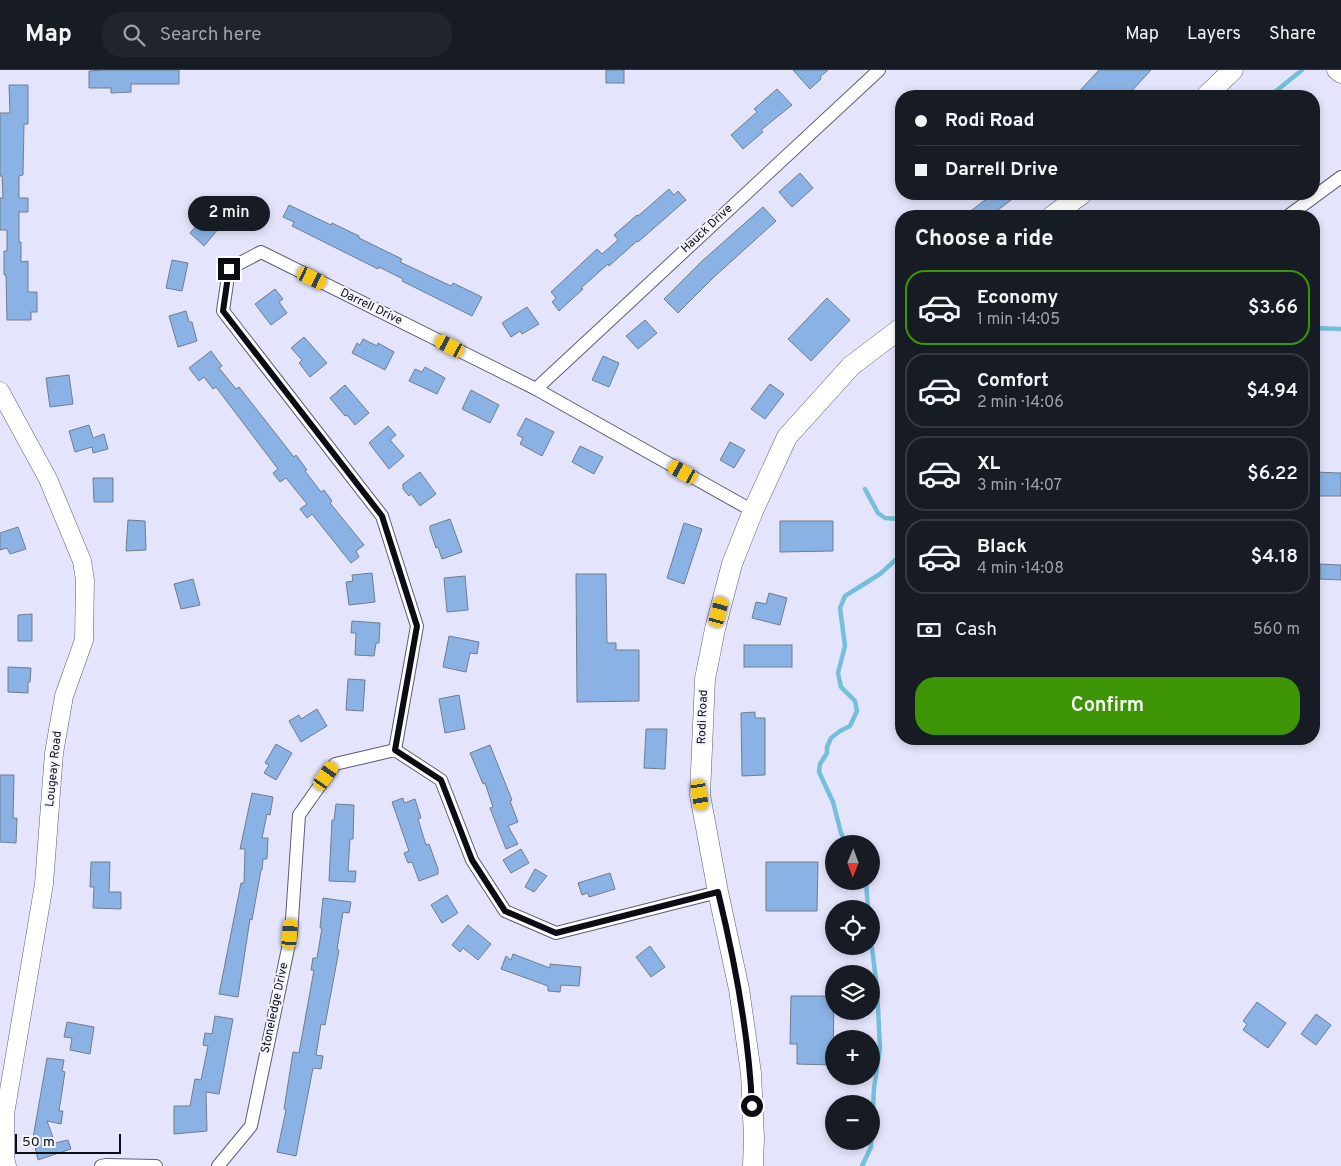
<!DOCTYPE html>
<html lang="en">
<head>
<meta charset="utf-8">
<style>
  :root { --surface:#171b24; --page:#20242c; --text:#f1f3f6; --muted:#9ea1a6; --line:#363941; --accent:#3d9405 }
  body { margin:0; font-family:Overpass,sans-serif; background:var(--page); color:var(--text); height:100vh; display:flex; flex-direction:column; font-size:19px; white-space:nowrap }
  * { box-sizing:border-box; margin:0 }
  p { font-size:16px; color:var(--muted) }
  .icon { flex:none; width:28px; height:28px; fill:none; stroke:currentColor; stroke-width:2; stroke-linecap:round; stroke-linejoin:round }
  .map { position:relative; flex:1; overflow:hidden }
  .side { position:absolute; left:895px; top:140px; width:425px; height:535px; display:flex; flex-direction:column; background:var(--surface); border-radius:20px; box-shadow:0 2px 8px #0003 }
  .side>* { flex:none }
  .banner { position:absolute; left:895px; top:20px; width:425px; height:110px; border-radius:20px; box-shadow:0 2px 8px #0003; display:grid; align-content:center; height:110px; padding:0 20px; background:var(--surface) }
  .needle { width:32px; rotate:181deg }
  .tools { position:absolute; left:825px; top:765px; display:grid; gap:10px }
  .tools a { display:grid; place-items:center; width:55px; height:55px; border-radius:50%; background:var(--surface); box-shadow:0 2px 8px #0003; font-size:25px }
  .scale { position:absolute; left:15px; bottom:12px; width:106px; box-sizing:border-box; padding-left:5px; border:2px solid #0c0d14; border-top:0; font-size:14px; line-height:18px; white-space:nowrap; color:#0c0d14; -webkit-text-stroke:4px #f3f4fd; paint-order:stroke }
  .end { position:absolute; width:22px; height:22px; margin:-11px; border:6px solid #0c0d14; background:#fff; box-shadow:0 0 0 2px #fff }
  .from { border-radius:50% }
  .bubble { position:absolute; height:35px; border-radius:18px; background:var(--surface); box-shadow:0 2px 8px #0003; font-size:16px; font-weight:600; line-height:35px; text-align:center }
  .car { position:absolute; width:15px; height:30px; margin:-15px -8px; border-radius:6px; box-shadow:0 0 4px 1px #0007; background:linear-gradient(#f5c518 24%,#345 0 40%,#f5c518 0 76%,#345 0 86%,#f5c518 0) }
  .banner b { display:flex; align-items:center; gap:18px; height:48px; font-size:19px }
  .banner b+b { border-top:1px solid var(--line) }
  .banner i { width:12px; height:12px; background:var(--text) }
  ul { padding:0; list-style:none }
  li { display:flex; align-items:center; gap:15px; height:75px; margin:0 10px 8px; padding:0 10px; border:2px solid var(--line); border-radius:20px }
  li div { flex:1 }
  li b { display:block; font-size:19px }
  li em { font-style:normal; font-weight:600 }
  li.on { border-color:var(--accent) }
  li>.icon { width:45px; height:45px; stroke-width:1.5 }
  h2 { padding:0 20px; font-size:22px; line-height:60px }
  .pay { display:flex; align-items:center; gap:12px; height:55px; padding:0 20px; font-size:19px }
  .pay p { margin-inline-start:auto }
  .cta { display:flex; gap:10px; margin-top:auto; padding:10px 20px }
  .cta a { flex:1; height:58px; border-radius:20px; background:var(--accent); color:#fff; font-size:20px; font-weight:600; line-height:58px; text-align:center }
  header { display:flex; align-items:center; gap:30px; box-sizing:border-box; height:70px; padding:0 25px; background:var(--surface); border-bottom:1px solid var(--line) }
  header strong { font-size:24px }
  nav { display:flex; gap:28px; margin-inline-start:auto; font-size:18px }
  .search { width:350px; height:45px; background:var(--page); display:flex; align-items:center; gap:12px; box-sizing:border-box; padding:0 18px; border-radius:20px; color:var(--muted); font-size:19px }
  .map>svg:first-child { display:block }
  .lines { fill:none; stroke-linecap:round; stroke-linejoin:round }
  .stream { stroke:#74bfdb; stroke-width:4.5 }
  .building { fill:#8ab2e4; stroke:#707d8e }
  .street-casing { stroke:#5d5e71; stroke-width:14 }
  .secondary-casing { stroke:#5d5e71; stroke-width:19 }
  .primary-casing { stroke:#5d5e71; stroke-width:21 }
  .street { stroke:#fff; stroke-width:12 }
  .secondary { stroke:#fff; stroke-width:18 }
  .primary { stroke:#fff; stroke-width:20 }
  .route { stroke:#0c0d14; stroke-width:6 }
  .labels { text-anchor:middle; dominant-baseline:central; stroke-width:4; stroke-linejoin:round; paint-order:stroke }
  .street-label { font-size:12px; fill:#0c0d14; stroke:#f3f4fd }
</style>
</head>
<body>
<header>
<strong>Map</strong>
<div class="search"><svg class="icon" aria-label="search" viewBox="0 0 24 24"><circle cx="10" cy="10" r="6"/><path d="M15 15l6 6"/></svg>Search here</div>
<nav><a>Map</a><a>Layers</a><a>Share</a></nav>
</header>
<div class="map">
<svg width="1341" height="1096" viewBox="0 0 1341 1096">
  <rect width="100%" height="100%" fill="#e4e5fc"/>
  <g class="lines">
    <!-- stream -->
    <g class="stream">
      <path d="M1270,26L1302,0"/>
      <path d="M1314,258L1341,259"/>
      <path d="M865,419L878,443L885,448L901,449"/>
      <path d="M846,774L841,763L833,732L819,702L820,694L827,683V677L831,668L840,661L850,656L857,641L855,631L841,617L838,603L845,576L840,538L845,526L880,504L901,485"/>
      <path d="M866,811L868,839"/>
      <path d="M862,1096L871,1077L874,1018L880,978L877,918L871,870"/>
    </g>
  </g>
  <!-- building -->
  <g class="building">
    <path d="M105,0H179V14H131V22L111,23V18H89V1Z"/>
    <rect x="606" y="0" width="18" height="13"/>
    <path d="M793,0H828L820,7L821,9L810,19Z"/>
    <path d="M1099,0H1151L1127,26H1075Z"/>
    <path d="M9,15H28V54H24L23,105L19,106V128H28V142H19V172H21V192L28,191V222H37V242H31V250H7L6,205H4V181H7V160H0V128H3L2,106H0V43H10Z"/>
    <path d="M777,19L792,35L761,60L763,62L743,79L731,65L757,42L754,39Z"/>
    <path d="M800,103L813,118L792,137L779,122Z"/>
    <path d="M669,119L674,125L678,121L686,130L638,172L637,171L609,196L608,194L581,218L583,219L559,241L552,232L556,228L551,222L597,179L602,184L618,170L614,165L637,145L638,146Z"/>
    <path d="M993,124H1019L990,146H964Z"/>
    <path d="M253,130L254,138L259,137L262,148L232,155L228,136Z"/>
    <path d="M289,135L331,155L332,153L359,166V168L402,189L400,192L451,216L453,213L482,227L472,246L402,211L403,209L379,197L378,199L292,156L294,152L283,147Z"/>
    <path d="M763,137L776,151L714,207L678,243L664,229L701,192Z"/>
    <path d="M205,146L219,158L204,176L190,163Z"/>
    <path d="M172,190L188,193L182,221L166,218Z"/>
    <path d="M275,219L283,229L279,232L287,243L271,255L255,234Z"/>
    <path d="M827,228L850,250L811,291L788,269Z"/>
    <path d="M527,237L539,254L522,264L520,261L511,267L502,253Z"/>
    <path d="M186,241L189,252H192L197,271L178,277L169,246Z"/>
    <path d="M645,250L657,263L638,279L626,266Z"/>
    <path d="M304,267L327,293L310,307L299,293L302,290L291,278Z"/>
    <path d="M363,269L377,276L378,273L394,282L385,300L352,283L357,273L360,275Z"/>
    <path d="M211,281L222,296L219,298L236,319L239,317L294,387L296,385L307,400L305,401L321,422L324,420L332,431L330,433L364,475L356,481L359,487L351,493L312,444L307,448L300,439L307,434L286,408L280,412L273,403L278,399L216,317L213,319L204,307L199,311L189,298Z"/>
    <path d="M603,286L619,293L609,317L592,310Z"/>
    <path d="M425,297L445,308L437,324L409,311L415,299L422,302Z"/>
    <path d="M69,305L73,334L50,337L46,308Z"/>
    <path d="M770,314L784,324L765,349L751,339Z"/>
    <path d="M345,315L369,343L355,355L347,345L345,346L330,328Z"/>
    <path d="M471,320L499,335L490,353L462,339Z"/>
    <path d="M526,348L554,362L542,386L520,374L523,368L517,365Z"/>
    <path d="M89,355L93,368L104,364L108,379L93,383L92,377L75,382L69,361Z"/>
    <path d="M388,356L396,365L390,370L404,386L389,399L369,373Z"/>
    <path d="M730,372L745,380L734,398L720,390Z"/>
    <path d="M580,376L603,387L594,404L572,392Z"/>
    <path d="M420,402L436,424L420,436L411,424L409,426L403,419V414Z"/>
    <path d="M1314,402L1341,403V426H1314Z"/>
    <path d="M93,408H113V432H94Z"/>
    <path d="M450,449L462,482L442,489L438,477L436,478L430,460V456Z"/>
    <path d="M128,450L145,451L146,480L126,481Z"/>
    <path d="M780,451H833V481L780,482Z"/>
    <path d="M684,453L702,459L684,514L667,508Z"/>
    <path d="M18,457L26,479L10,484L7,478L0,480V463Z"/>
    <path d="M1320,494L1341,495V510L1320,509Z"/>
    <path d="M372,503L375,532L349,535L346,512L353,511L352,505Z"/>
    <path d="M576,504H606L607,573H616V580H639V631L577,632Z"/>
    <path d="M465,506L468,540L447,542L444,508Z"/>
    <path d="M193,509L200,535L181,539L174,514Z"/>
    <path d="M769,523L787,528L780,555L752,548L756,532L766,534Z"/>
    <path d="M32,544V571H18V545Z"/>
    <path d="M352,551L380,553L379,573H376L374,586L355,585L356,563H351Z"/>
    <path d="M449,566L479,572L477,584L470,583L466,602L443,597Z"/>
    <rect x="744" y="575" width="48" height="22"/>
    <path d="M8,597L31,598L30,612H28V623L8,622Z"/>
    <path d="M348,609L365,610L363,641L346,640Z"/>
    <path d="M459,625L465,659L445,663L439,629Z"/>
    <path d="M317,639L327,656L301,672L289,651L299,645L301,649Z"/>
    <path d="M755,642V648H765V705L742,706L741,643Z"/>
    <path d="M646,659H667L665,699L644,698Z"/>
    <path d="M276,674L292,683L276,710L264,703L269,695L265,693Z"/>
    <path d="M490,675L512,730L510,731L518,752L508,756L518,774L506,779L490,738L493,737L485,713L483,714L470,683Z"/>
    <path d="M0,705H14L13,748H17L16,773L0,772Z"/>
    <path d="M252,723L273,727L270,745L267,744L262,768H268L267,789H263L262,800H261L252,850L250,849L238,927L219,924L241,813H244L245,779H240Z"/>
    <path d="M403,728L404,733L415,729L421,748L418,749L426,775L429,774L438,799V804L419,811L412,792L408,793L404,783L409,781L392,732Z"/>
    <path d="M336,734L354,735L353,769H350L348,801H356L355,812L329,811L332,750H334Z"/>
    <path d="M521,779L529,793L511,803L503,790Z"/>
    <path d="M91,792H110L109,822H121V839L93,838L94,817H90Z"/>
    <path d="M766,792H818L817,841H766Z"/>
    <path d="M535,799L547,806L534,822L525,817Z"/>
    <path d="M610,803L615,819L589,827L588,823L582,825L578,813Z"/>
    <path d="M447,825L458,843L442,853L431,835Z"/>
    <path d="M323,828L351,832L349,843L343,842L337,879L339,880L325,955L321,954L316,985L323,986L321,999L313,998L296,1086L277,1082L286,1040L284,1039L293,982L299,983L314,900H311L313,888H317L322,858H320Z"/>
    <path d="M468,855L491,874L478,890L463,878L460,882L452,875Z"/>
    <path d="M650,876L665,897L651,907L636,887Z"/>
    <path d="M513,884L550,898V894L581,897L579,916L561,915L560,922L548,921V916L501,899L506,886L511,890Z"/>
    <path d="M791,926H834L833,995L797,994V974H790Z"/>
    <path d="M1257,932L1286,953L1268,978L1243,960L1247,954L1243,951Z"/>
    <path d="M1316,944L1331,955L1316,975L1301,964Z"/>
    <path d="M215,946L233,949L219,1024L206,1022L207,1061L174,1064V1036H190L195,1009L201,1010L208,976L203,975L205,963L212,964Z"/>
    <path d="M67,952L94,957L90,984L70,980L72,968L64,967Z"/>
    <path d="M47,988L64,990L62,1001L65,1002L59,1041H63L61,1054L47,1051L55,1073L68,1070L71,1079L38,1090L33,1068Z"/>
  </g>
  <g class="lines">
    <!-- street casing -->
    <g class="street-casing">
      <g id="street">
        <path d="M1288,146L1341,107"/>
        <path d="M536,319L879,0"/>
        <path d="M395,680L417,556L382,446L223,241L229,199L261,182L536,319L753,441"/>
        <path d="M101,1096L106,1095L156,1096"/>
        <path d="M218,1096L251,1056L291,864L299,745L335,694L395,680L441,710L472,790L505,841L556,863L718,822"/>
      </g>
    </g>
    <!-- secondary casing -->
    <g class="secondary-casing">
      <g id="secondary">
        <path d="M1336,0L1341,4"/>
        <path d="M0,321L48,409L82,491L85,510L84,570L64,626L54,683L44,814L5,1044V1088L7,1096"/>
      </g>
    </g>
    <!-- primary casing -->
    <g class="primary-casing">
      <g id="primary">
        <path d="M1206,26L1233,0"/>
        <path d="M1052,146L1082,124"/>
        <path d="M753,1096L754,1068L751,1003L739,919L718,822L700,725L705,609L715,559L732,494L753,441L787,367L851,296L901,258"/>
      </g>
    </g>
    <!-- street -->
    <use href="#street" class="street"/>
    <!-- secondary -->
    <use href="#secondary" class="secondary"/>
    <!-- primary -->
    <use href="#primary" class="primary"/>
  </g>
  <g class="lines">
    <!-- route -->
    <path class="route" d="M229,199L223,241L382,446L417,556L395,680L441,710L472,790L505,841L556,863L718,822C735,892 749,964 752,1036"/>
  </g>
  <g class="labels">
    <!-- street labels -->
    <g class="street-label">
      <text transform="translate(707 159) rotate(-43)">Hauck Drive</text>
      <text transform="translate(371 237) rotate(26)">Darrell Drive</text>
      <text transform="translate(703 647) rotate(-88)">Rodi Road</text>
      <text transform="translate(54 699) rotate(-84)">Lougeay Road</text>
      <text transform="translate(275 938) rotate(-78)">Stoneledge Drive</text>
    </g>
  </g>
</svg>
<div class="tools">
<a><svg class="needle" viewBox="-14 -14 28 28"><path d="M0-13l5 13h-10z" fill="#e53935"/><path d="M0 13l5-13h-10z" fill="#9ea1a6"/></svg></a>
<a><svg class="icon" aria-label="locate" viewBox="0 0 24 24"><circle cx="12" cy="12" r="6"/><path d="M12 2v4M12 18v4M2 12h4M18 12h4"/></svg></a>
<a><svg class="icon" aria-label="layers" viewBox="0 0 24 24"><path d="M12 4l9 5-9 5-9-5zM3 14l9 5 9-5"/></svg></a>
<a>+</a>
<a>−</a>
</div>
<div class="scale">50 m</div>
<i class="end from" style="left:752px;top:1036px"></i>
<i class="end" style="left:229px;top:199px"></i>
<div class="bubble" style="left:188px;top:126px;width:82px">2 min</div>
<i class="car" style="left:312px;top:208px;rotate:116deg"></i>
<i class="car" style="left:450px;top:276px;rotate:297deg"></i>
<i class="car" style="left:683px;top:402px;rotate:299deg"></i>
<i class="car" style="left:719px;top:542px;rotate:15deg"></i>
<i class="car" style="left:326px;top:706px;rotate:35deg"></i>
<i class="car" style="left:700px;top:725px;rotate:171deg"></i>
<i class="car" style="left:290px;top:864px;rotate:4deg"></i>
<div class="banner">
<b><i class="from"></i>Rodi Road</b>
<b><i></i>Darrell Drive</b>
</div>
<section class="side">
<h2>Choose a ride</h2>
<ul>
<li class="on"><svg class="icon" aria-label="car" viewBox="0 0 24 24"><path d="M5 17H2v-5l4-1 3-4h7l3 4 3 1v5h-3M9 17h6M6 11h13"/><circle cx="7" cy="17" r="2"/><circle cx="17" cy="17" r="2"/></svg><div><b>Economy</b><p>1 min · 14:05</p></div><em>$3.66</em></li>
<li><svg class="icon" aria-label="car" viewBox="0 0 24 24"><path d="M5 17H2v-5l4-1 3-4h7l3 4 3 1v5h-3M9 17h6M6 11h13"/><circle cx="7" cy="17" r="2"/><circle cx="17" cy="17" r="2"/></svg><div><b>Comfort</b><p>2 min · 14:06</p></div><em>$4.94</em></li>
<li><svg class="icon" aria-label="car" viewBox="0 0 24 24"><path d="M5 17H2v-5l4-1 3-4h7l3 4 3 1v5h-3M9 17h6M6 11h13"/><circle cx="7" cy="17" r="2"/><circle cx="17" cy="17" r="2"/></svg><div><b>XL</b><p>3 min · 14:07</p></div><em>$6.22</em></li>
<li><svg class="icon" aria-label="car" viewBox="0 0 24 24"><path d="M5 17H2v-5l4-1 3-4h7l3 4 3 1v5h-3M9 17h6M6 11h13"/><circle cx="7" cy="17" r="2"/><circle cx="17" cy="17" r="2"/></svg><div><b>Black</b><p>4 min · 14:08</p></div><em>$4.18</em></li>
</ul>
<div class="pay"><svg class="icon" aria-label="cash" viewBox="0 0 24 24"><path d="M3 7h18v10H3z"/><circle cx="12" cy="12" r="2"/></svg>Cash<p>560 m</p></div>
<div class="cta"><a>Confirm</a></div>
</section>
</div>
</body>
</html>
